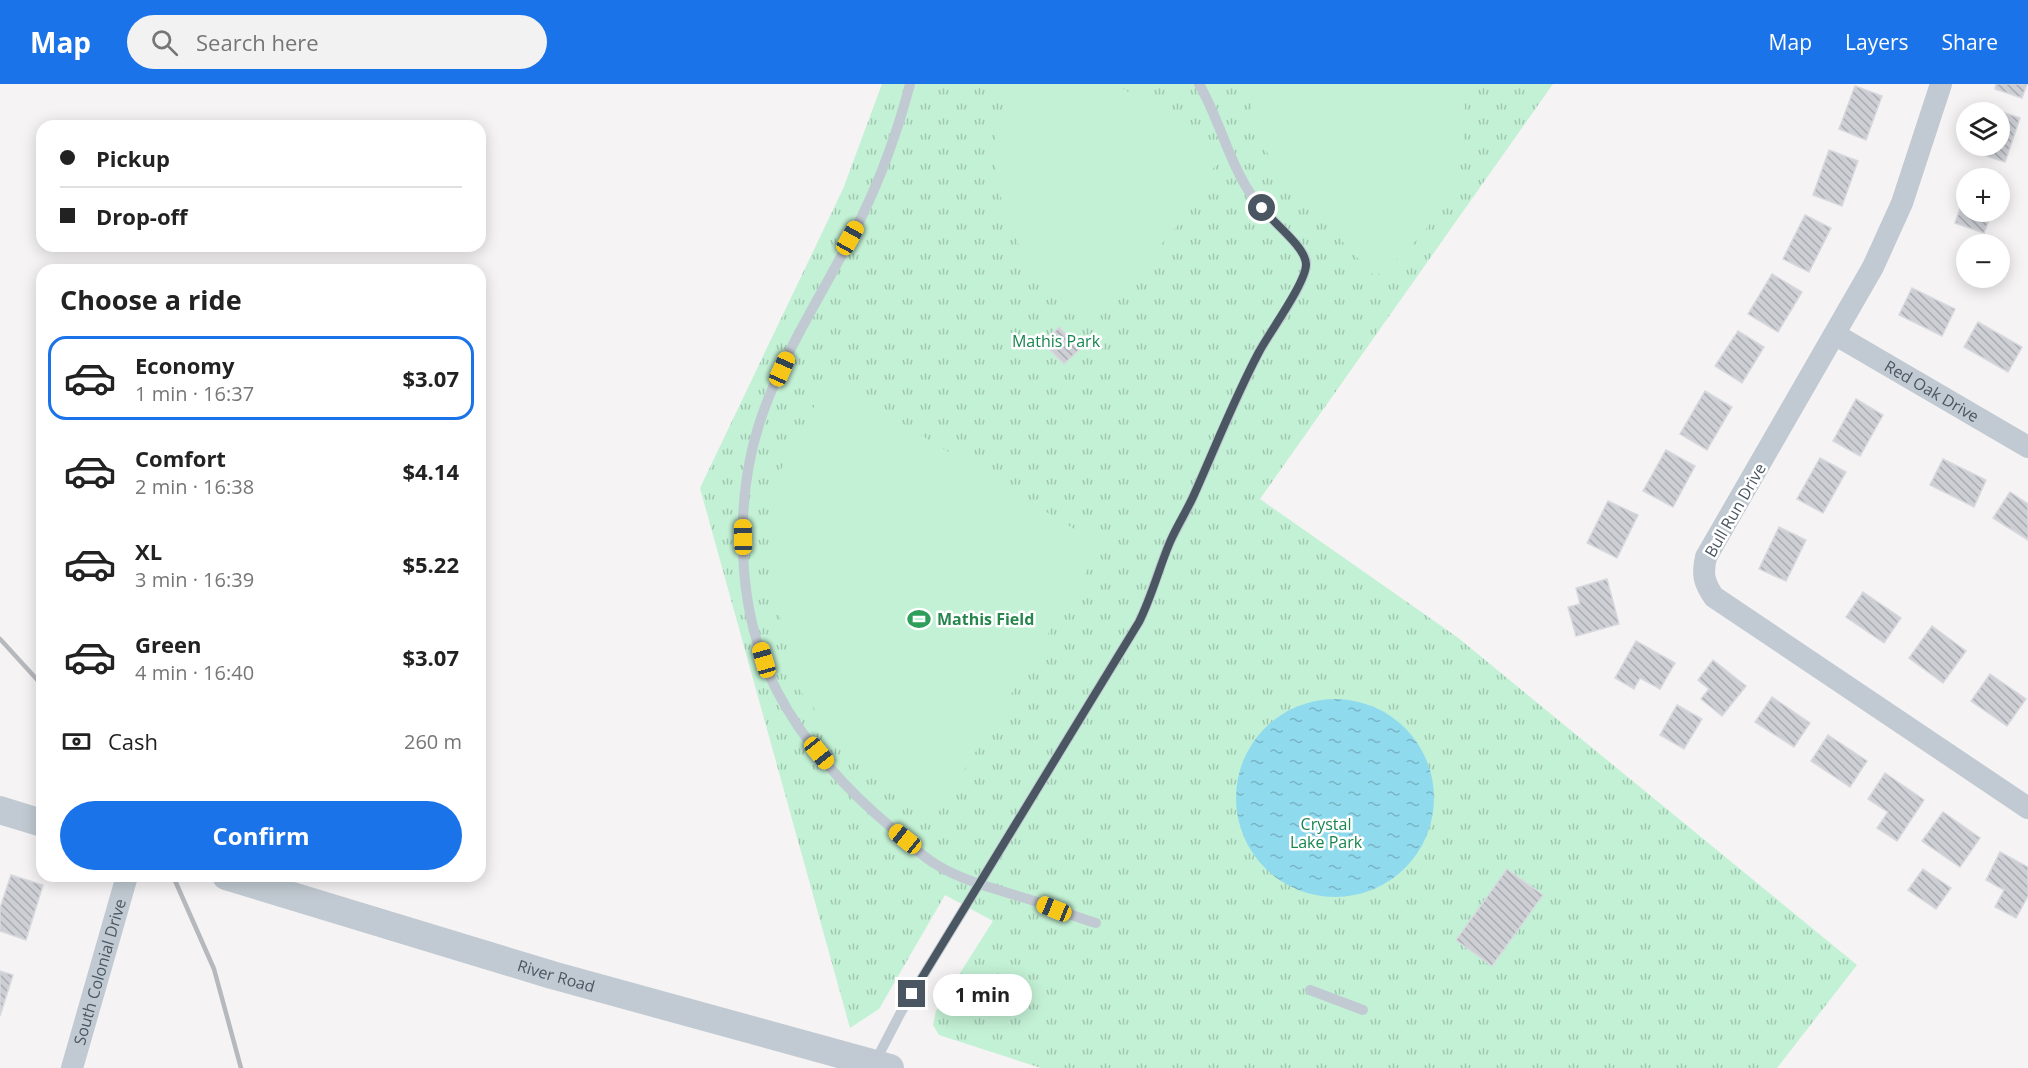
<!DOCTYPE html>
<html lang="en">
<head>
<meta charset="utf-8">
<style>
  :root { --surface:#fff; --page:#f2f2f2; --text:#222; --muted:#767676; --line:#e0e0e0; --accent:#1a73e8 }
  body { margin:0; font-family:"Open Sans",sans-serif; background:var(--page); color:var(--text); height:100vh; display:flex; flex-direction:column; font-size:22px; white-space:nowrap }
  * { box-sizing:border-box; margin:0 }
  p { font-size:20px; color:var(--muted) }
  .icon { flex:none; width:33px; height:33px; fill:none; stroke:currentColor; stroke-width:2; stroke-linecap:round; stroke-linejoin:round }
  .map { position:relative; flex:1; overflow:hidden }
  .details { position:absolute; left:36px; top:180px; width:450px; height:618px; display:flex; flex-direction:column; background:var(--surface); border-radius:18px; box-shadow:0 3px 15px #0003 }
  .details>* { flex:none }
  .guide { position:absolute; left:36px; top:36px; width:450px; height:132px; border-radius:18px; box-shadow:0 3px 15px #0003; display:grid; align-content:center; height:132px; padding:0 24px; background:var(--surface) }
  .fabs { position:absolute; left:1956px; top:18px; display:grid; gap:12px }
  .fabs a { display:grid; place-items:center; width:54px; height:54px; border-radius:50%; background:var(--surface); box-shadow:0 3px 15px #0003; font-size:30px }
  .end { position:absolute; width:27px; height:27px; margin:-14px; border:8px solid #4a5661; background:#fff; box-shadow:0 0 0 3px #fff }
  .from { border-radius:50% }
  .bubble { position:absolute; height:42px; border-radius:21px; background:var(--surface); box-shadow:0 3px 15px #0003; font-size:20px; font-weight:700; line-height:42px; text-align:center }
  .car { position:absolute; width:18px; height:36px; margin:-18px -9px; border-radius:8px; box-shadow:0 0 4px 2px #0007; background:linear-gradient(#f5c518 24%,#345 0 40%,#f5c518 0 76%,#345 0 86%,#f5c518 0) }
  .guide b { display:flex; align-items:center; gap:21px; height:57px; font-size:22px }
  .guide b+b { border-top:2px solid var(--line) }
  .guide i { width:15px; height:15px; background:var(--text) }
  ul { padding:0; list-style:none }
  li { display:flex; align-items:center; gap:18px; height:84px; margin:0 12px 9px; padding:0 12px; border:3px solid transparent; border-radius:18px }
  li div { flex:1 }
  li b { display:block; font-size:22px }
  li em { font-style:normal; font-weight:700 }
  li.on { border-color:var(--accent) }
  li>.icon { width:54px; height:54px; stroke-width:1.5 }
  h2 { padding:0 24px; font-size:27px; line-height:72px }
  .pay { display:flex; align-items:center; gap:15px; height:66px; padding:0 24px; font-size:22px }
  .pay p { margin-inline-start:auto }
  .primary-button { display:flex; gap:12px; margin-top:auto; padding:12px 24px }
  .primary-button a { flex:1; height:69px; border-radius:36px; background:var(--accent); color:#fff; font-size:24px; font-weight:700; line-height:69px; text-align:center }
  header { display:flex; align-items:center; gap:36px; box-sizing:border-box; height:84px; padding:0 30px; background:var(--accent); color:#fff }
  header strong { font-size:28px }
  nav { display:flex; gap:33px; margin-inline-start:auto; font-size:21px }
  .search { width:420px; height:54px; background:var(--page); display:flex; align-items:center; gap:15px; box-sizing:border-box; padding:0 21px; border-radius:33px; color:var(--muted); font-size:22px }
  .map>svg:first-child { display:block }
  .grass { fill:url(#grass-tufts) }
  .pitch { fill:#c3f1d5 }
  .water { fill:url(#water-ripples) }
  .building { fill:url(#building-back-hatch); stroke:#d7d9de; stroke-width:1.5 }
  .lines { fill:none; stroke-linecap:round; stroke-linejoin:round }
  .service { stroke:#c1cad2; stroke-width:10 }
  .minor { stroke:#c1cad2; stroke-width:22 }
  .tertiary { stroke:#c1cad2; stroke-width:28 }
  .rail { stroke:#b5b8bd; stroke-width:4.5 }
  .route { stroke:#4a5661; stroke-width:8 }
  .labels { text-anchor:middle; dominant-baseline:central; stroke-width:5; stroke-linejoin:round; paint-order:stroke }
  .park-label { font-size:16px; fill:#17864f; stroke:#fff }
  .street-label { font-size:16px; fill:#4a5661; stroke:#fff }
  .leisure-label { font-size:16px; font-weight:bold; fill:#27864d; stroke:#fff; text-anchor:start }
</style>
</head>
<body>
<header>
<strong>Map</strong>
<div class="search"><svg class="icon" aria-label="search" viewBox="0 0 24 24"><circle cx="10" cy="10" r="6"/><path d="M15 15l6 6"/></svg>Search here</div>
<nav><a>Map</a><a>Layers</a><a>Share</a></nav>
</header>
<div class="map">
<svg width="2028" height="984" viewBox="0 0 2028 984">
  <defs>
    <pattern id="grass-tufts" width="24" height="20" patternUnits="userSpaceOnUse" patternTransform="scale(1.5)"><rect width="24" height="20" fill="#c3f1d5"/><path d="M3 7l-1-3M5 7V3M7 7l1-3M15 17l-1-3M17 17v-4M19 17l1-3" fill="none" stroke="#a0c6b0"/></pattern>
    <pattern id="water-ripples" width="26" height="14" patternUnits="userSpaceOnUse" patternTransform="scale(1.5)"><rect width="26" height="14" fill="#90daee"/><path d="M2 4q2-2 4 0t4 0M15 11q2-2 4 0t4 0" fill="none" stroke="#78b4c4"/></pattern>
    <pattern id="building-back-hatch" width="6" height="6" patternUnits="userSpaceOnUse" patternTransform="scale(1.5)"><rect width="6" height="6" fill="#cdcfd5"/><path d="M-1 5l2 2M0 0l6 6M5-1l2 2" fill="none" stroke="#a8abb0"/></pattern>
  </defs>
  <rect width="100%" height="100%" fill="#f5f3f3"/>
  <!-- grass -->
  <path class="grass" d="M882,0H1553L1260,415L1457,553L1857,881L1777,984H1041L939,951L933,941L936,927L993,837L945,811L879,925L850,944L700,404L843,105Z"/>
  <!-- pitch -->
  <g class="pitch">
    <path d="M1012,0H1115L1214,60L1215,81L1195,121L1094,239C1085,234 1073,230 1066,223C1024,185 995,124 995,67C995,47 1005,19 1012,0Z"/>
    <path d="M1267,0H1463C1473,85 1443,143 1375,193C1350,164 1254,68 1251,36C1250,21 1257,10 1267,0Z"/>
    <path d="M829,295L1102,462L933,737L862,685L795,600L767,469L780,387Z"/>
  </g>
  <!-- water -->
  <circle class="water" cx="1335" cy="714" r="99"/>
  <!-- building -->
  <g class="building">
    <path d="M1996,0H2027L2022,14L1995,5Z"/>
    <path d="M1855,2L1882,12L1866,56L1839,45Z"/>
    <path d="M1993,25L2020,34L2005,78L1978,69L1981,62H2000V28H1992Z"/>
    <path d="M1829,66L1858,77L1842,122L1813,111Z"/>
    <path d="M1966,108V128H1992L1984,149L1955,139Z"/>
    <path d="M1805,131L1831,144L1809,188L1783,175Z"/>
    <path d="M1772,190L1802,208L1778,248L1748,230Z"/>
    <path d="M1912,204L1955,225L1942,252L1899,231Z"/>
    <path d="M1978,238L2022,263L2008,288L1964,263Z"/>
    <path d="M1059,243L1080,265L1064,280L1043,259Z"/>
    <path d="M1738,247L1764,263L1742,299L1715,282Z"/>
    <path d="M1705,307L1732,323L1707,366L1680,350Z"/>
    <path d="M1856,315L1883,331L1860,372L1833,357Z"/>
    <path d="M1666,366L1695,382L1673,423L1643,407Z"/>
    <path d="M1820,374L1846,388L1823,429L1797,415Z"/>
    <path d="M1943,375L1986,396L1974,423L1930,401Z"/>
    <path d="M2010,408L2028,420V456L1993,434Z"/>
    <path d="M1608,417L1638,431L1617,474L1587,459Z"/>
    <path d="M1779,443L1806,456L1786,497L1759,485Z"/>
    <path d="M1607,495L1619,540L1576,552L1568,523L1580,520L1576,504Z"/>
    <path d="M1863,508L1901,534L1884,559L1846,533Z"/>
    <path d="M1932,542L1966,567L1943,599L1909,574Z"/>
    <path d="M1636,557L1675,579L1660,605L1640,594L1634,605L1615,594Z"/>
    <path d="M1713,576L1746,602L1722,632L1701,615L1709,605L1698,596Z"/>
    <path d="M1990,590L2026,615L2007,642L1971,617Z"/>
    <path d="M1772,613L1810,639L1794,663L1755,638Z"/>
    <path d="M1677,621L1702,635L1684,665L1660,651Z"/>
    <path d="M1828,651L1867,677L1850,703L1811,677Z"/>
    <path d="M1885,689L1924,716L1897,757L1877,744L1888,728L1868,715Z"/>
    <path d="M1943,728L1980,754L1960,783L1922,757Z"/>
    <path d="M2000,768L2028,783V812L2016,834L1995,823L2004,806L1986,796Z"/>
    <path d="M1507,785L1543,811L1492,882L1456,856Z"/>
    <path d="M1923,785L1951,804L1936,825L1908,806Z"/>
    <path d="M11,791L43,801L26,856L0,847V824Z"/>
    <path d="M0,887L13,891L0,932Z"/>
  </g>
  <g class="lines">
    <!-- service -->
    <g class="service">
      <path d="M910,0C898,46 882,91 861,134C830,198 790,256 765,323C733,408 734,525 777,607C804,659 847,707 892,744C906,756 921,772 937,781C965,798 1000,806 1031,816C1053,823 1074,833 1096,839"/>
      <path d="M1310,906L1363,926"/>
      <path d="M874,980L901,928L1139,538C1152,512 1158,485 1170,458C1177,443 1186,429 1193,413C1215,365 1234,316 1259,268C1269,249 1310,195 1306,177C1303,161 1265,131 1254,115C1229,80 1220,36 1199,0"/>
    </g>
    <!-- minor -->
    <g class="minor">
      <path d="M1941,0L1902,119L1873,183L1706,473C1702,490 1704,499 1714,513L2028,724"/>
      <path id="s1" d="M1836,251L2028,363"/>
      <path id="s2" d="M72,984L127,792"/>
    </g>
    <!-- tertiary -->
    <g class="tertiary">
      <path d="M0,726L42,739"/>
      <path id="s3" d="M226,792L552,891L890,984"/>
    </g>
    <!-- rail -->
    <g class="rail">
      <path d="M0,555L42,601"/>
      <path d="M173,792L214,885L241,984"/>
    </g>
  </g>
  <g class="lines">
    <!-- route -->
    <path class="route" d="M912,910L1139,538C1152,512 1159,484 1170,458C1177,442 1186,428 1193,413C1215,364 1234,315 1259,268C1269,249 1307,197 1306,180C1305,162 1273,139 1262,124"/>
  </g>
  <!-- icons -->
  <defs>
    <g id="stadium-bare" transform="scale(1.8)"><path d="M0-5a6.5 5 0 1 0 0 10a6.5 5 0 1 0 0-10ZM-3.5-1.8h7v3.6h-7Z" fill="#2e9e5b" stroke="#fff" stroke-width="2.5" paint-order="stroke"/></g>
  </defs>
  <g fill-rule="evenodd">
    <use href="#stadium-bare" x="919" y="535"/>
  </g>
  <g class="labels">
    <!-- park labels -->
    <g class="park-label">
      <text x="1056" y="257">Mathis Park</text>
      <text x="1326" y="740">Crystal<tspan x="1326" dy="18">Lake Park</tspan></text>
    </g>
    <!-- street labels -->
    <g class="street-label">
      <text stroke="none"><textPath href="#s1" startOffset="111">Red Oak Drive</textPath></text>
      <text transform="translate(1735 426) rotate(-60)">Bull Run Drive</text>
      <text stroke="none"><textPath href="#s2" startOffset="100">South Colonial Drive</textPath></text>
      <text stroke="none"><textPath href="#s3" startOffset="345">River Road</textPath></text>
    </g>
    <!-- leisure labels -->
    <g class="leisure-label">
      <text x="937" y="535">Mathis Field</text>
    </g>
  </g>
</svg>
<div class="fabs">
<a><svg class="icon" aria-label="layers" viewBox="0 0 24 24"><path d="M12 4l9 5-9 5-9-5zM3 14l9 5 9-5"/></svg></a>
<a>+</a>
<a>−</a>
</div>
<i class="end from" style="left:1262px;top:124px"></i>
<i class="end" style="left:912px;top:910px"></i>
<div class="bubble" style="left:933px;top:890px;width:99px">1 min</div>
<i class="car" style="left:850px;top:154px;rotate:29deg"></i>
<i class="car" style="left:782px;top:285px;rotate:24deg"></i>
<i class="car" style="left:743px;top:453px;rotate:359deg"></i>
<i class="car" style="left:764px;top:576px;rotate:344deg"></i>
<i class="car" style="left:819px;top:669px;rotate:141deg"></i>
<i class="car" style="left:905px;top:755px;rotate:309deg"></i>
<i class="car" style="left:1054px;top:825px;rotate:292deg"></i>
<div class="guide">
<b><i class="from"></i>Pickup</b>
<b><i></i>Drop-off</b>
</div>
<section class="details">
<h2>Choose a ride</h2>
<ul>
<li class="on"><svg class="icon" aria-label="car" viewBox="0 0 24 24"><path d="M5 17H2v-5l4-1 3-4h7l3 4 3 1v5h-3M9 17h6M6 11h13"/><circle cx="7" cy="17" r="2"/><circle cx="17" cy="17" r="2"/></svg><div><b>Economy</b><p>1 min · 16:37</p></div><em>$3.07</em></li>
<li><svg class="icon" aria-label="car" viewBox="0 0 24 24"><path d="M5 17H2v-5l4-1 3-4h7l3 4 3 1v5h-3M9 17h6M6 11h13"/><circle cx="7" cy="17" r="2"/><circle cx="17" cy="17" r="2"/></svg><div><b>Comfort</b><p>2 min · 16:38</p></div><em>$4.14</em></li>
<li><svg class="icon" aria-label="car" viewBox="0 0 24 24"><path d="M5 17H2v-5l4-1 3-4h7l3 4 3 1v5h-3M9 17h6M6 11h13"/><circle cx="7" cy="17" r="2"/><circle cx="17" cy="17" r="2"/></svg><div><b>XL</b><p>3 min · 16:39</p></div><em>$5.22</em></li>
<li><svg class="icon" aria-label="car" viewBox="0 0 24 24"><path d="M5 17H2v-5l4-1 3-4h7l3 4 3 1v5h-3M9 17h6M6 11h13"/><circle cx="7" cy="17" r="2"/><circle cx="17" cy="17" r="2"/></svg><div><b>Green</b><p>4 min · 16:40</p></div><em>$3.07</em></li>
</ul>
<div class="pay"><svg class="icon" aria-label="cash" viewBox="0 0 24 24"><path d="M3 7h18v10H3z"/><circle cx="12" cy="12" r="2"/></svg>Cash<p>260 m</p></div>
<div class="primary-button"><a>Confirm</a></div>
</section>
</div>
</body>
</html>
